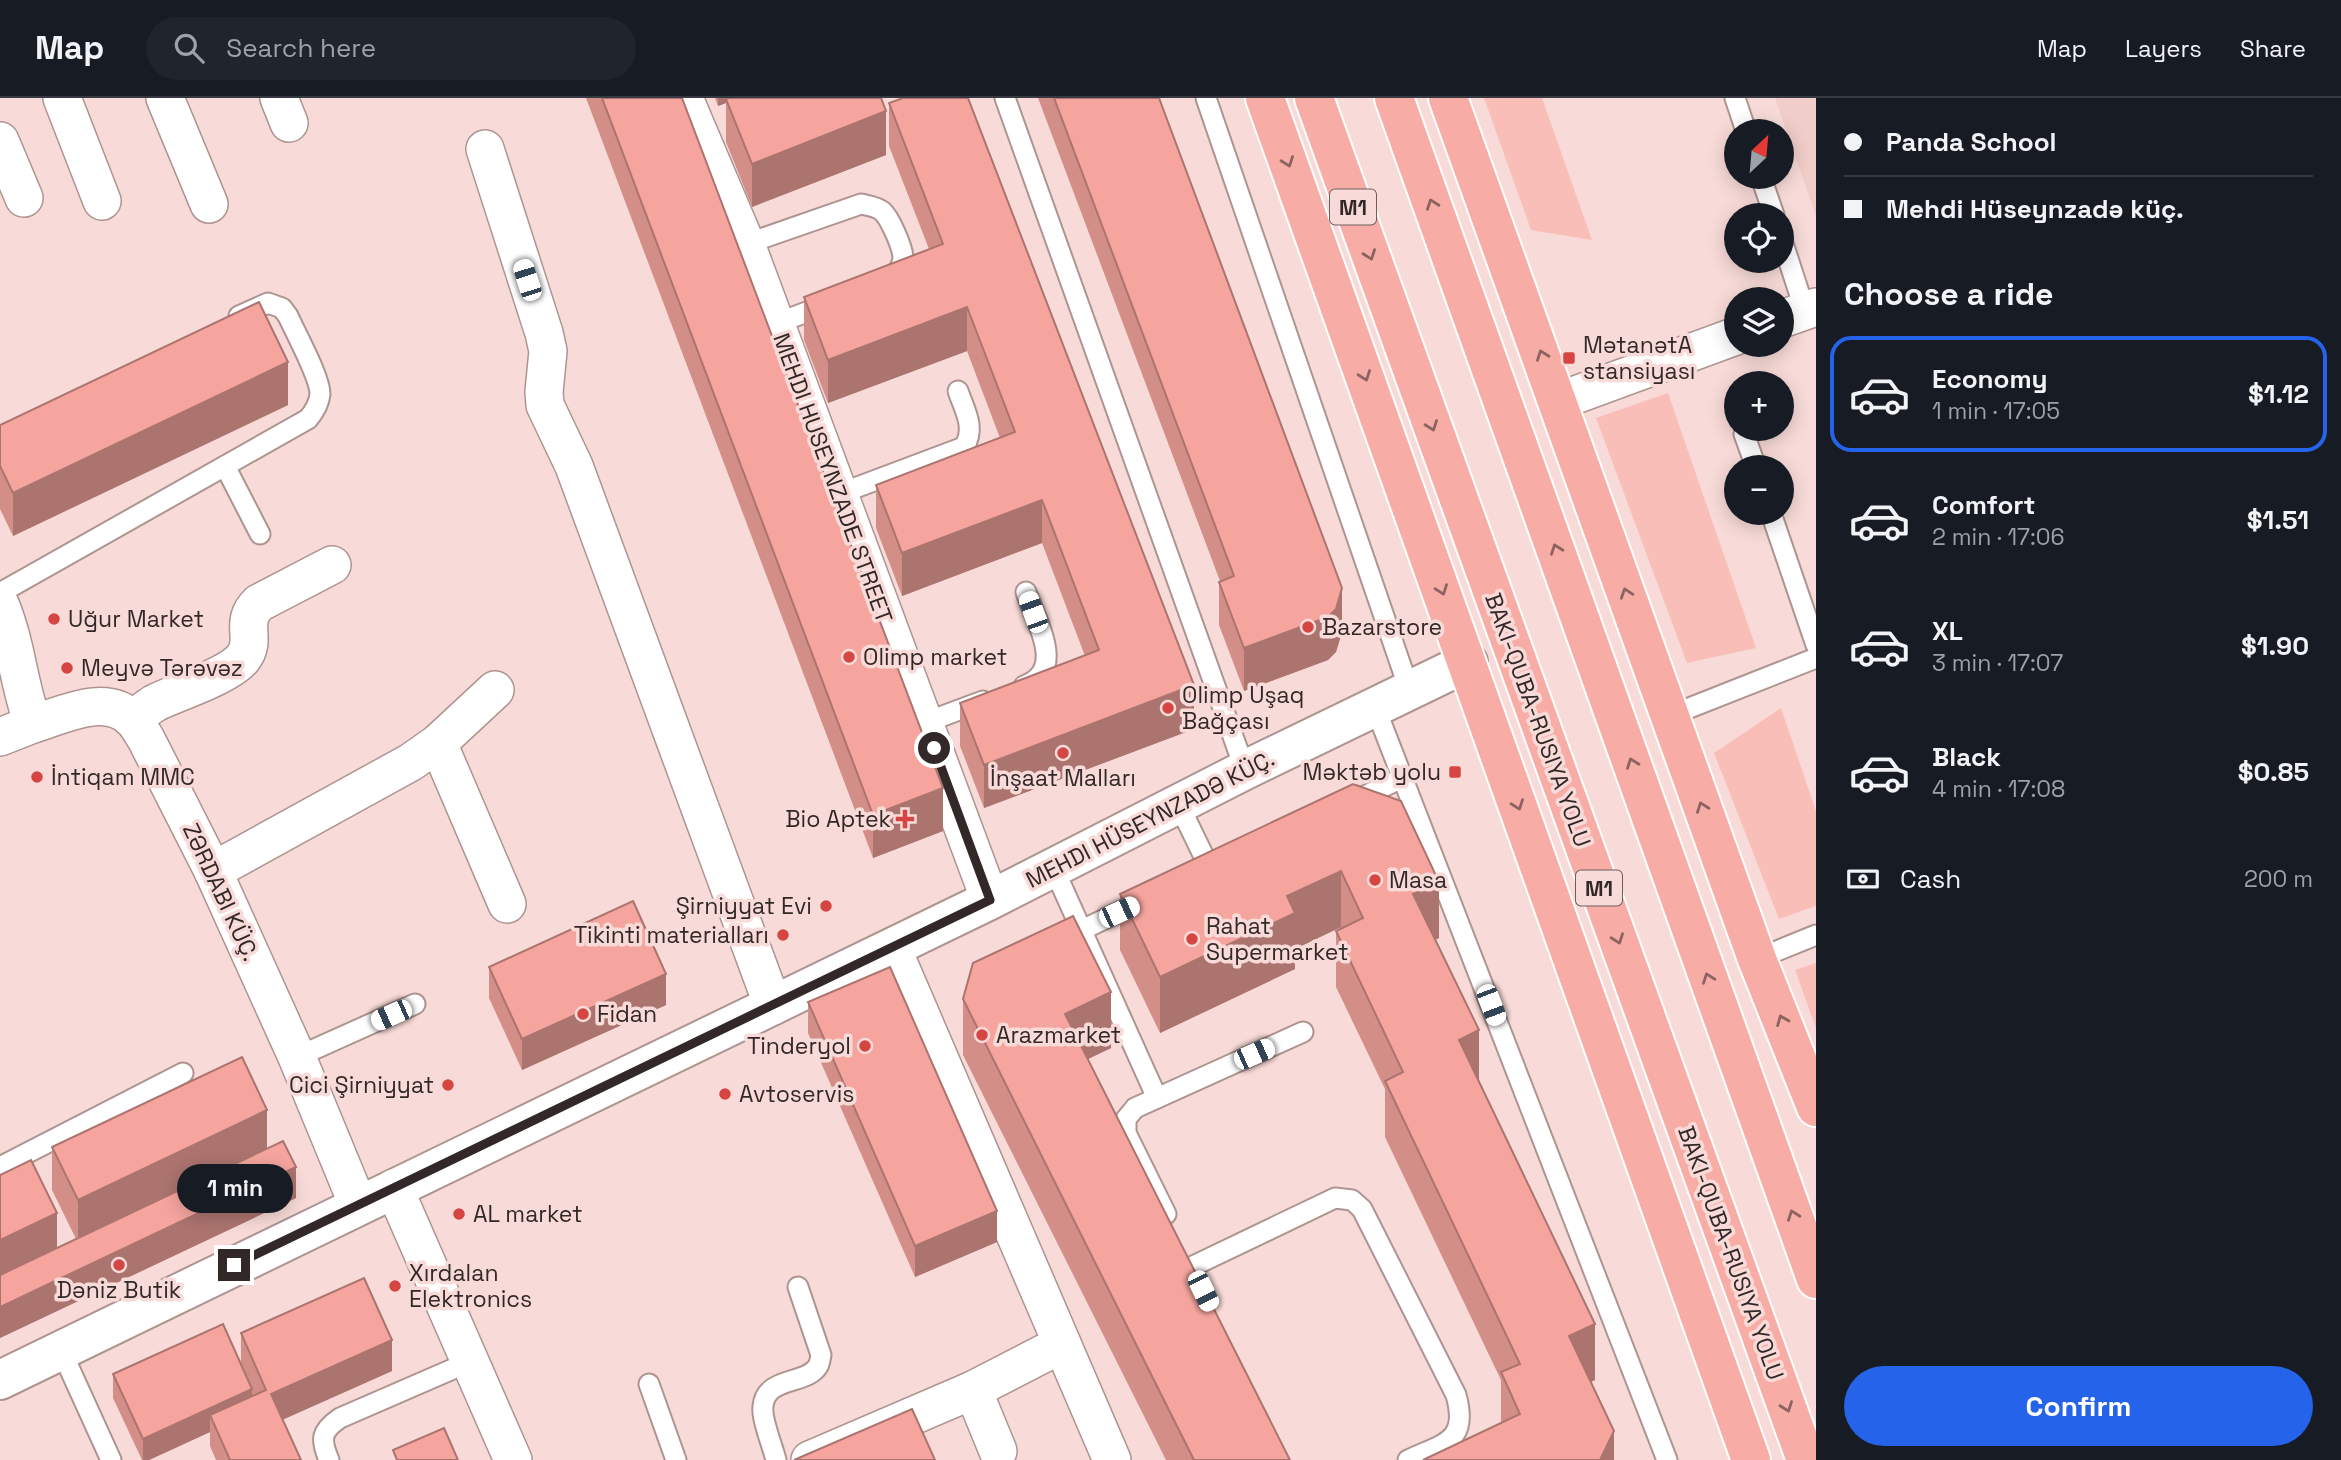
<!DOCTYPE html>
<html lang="en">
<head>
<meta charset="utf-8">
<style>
  :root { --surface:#171b24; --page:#20242c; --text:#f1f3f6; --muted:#9ea1a6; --line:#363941; --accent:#2563eb }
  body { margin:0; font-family:"Space Grotesk",sans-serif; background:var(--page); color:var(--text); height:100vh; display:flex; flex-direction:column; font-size:26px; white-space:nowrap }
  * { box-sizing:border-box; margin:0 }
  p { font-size:23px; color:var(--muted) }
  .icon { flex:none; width:38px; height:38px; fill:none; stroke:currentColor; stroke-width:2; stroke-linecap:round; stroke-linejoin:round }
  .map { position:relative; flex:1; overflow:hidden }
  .drawer { display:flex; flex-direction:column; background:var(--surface); width:525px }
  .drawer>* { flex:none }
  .hud { display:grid; align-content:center; height:154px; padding:0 28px; background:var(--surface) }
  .needle { width:46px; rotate:26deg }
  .controls { position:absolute; left:1724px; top:21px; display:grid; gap:14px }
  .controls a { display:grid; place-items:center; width:70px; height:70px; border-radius:50%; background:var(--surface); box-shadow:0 4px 18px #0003; font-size:35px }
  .end { position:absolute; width:32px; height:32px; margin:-16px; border:9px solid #322827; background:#fff; box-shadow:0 0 0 4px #fff }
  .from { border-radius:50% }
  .bubble { position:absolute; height:49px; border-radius:24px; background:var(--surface); box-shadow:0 4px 18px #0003; font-size:23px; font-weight:600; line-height:49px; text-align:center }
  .car { position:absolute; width:21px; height:42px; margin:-21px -10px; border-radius:9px; box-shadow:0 0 5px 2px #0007; background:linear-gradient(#fff 24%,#345 0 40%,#fff 0 76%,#345 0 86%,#fff 0) }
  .hud b { display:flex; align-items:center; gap:24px; height:66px; font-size:26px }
  .hud b+b { border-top:2px solid var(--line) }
  .hud i { width:18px; height:18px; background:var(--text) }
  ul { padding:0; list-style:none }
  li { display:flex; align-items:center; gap:21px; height:116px; margin:0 14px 10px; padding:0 14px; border:4px solid transparent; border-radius:21px }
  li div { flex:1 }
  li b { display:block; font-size:26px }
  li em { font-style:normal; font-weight:600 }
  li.current { border-color:var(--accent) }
  li>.icon { width:63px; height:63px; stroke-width:1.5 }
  h2 { padding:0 28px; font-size:32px; line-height:84px }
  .pay { display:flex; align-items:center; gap:18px; height:77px; padding:0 28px; font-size:26px }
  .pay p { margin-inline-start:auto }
  .primary-button { display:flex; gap:14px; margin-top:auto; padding:14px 28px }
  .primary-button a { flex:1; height:80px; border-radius:42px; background:var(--accent); color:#fff; font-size:28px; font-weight:600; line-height:80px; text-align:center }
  header { display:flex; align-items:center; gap:42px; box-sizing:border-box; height:98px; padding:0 35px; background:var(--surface); border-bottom:2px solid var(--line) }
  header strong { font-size:33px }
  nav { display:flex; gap:38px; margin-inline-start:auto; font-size:24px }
  .search { width:490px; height:63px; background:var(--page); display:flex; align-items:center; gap:18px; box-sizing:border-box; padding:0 24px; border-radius:38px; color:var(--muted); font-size:26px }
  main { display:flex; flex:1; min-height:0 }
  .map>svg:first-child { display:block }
  .built { fill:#f1cdc9 }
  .green { fill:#fabeb8 }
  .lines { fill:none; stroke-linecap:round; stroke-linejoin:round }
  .service-casing { stroke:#ae9491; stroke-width:23 }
  .minor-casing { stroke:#ae9491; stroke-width:40 }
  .tertiary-casing { stroke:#ae9491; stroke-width:42 }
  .trunk-casing { stroke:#fff; stroke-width:42 }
  .service { stroke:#fff; stroke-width:19 }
  .minor { stroke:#fff; stroke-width:37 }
  .tertiary { stroke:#fff; stroke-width:38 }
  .trunk { stroke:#f8aca6; stroke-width:38 }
  .wall { fill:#d38e88 }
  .shaded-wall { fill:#ac746f }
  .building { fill:#f5a59e; stroke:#ac746f; stroke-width:2 }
  .oneway { stroke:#8b6360 }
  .route { stroke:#322827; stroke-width:9 }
  .poi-dot { fill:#d54642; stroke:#f8dbd8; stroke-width:2.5 }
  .labels { text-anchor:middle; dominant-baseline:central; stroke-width:7; stroke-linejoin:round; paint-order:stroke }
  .shield { fill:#f8dbd8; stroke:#6d5e5c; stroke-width:2 }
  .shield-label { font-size:21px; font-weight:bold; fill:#322827 }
  .poi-label { font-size:23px; fill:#322827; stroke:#f8dbd8; text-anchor:start }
  .street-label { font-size:23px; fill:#322827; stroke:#f8dbd8 }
</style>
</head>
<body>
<header>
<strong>Map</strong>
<div class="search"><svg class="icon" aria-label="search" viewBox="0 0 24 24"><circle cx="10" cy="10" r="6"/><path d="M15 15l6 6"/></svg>Search here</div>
<nav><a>Map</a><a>Layers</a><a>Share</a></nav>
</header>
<main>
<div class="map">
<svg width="1816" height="1362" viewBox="0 0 1816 1362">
  <rect width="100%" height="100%" fill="#f8dbd8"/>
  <!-- built -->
  <path class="built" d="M1775,0H1816V118Z"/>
  <!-- green -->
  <g class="green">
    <path d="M1484,0H1542L1592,142L1531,132Z"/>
    <path d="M1668,295L1756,550L1687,565L1596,320Z"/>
    <path d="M1781,610L1816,713V808L1779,821L1714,655Z"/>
    <path d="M1816,865V930L1795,872Z"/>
  </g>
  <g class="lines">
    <!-- service casing -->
    <g class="service-casing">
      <g id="service">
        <path d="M1005,0L1245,672"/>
        <path d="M1206,0L1409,591"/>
        <path d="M1735,0L1746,33"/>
        <path d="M1761,79L1774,117"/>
        <path d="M1782,142L1805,213"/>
        <path d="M746,146L861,106C869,108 875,108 882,113C890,120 902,148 903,159C903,168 896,177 889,182"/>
        <path d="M775,226L828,206"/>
        <path d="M1744,336L1756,369"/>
        <path d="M225,368L260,436"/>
        <path d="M839,396L964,349C976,330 965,313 958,293"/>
        <path d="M1771,415L1816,547"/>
        <path d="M0,495L308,321C314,314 319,307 320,296C320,279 296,236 288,218L282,210L268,205L239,218"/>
        <path d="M1024,588C1067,572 1036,524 1026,494"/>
        <path d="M1375,609L1667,1362"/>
        <path d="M1669,618L1816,560"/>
        <path d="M924,625L983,603"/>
        <path d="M1352,704L1402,680"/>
        <path d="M1179,707L1210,771"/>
        <path d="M1054,771L1157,1000"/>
        <path d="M1082,832L1144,802"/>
        <path d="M1757,861L1816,837"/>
        <path d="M297,959L415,906"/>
        <path d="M0,1069L183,975"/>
        <path d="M1166,1116L1126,1035V1021L1135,1010L1303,934"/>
        <path d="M1191,1169L1335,1100L1352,1102L1362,1111L1456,1297C1469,1344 1444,1345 1408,1362"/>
        <path d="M61,1252L111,1362"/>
        <path d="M649,1286L676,1362"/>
        <path d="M329,1362C320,1341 321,1333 340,1320L469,1264"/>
        <path d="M776,1362C773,1349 761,1321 763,1308C766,1278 807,1287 818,1268C820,1265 820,1261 821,1257L798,1189"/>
      </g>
    </g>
    <!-- minor casing -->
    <g class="minor-casing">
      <g id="minor">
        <path d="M62,0L102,103"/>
        <path d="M165,0L209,106"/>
        <path d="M279,0L289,25"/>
        <path d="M684,0L746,146L990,802"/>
        <path d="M0,43L24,100"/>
        <path d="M485,51L544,235L548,253L544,294L545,307L574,368L773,908"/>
        <path d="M1782,221L1816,209"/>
        <path d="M1559,303L1736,238"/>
        <path d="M0,506C17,547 18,585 33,626C63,617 107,594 133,622C138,627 142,635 146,641L213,773L297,959L358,1107"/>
        <path d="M132,621C140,616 147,610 155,605C177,594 229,578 243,560C258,540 238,525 259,505L332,467"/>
        <path d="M0,639L33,626"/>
        <path d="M438,645L507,806"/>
        <path d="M213,773L411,664L438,645L495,592"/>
        <path d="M892,850L1112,1362"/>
        <path d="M394,1090L513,1362"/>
        <path d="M973,1292L1062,1246"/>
        <path d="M810,1362L973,1292L998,1353"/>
      </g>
    </g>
    <!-- tertiary casing -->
    <g class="tertiary-casing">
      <path id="tertiary" d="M0,1282L990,802L1245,672L1468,564"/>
    </g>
    <!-- trunk casing -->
    <g class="trunk-casing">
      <g id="trunk">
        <path d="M1265,0L1751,1362"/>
        <path d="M1314,0L1806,1362"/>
        <path d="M1394,0L1816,1181"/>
        <path d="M1448,0L1757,861L1816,1009"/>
      </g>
    </g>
    <!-- service -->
    <use href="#service" class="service"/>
    <!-- minor -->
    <use href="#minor" class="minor"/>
    <!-- tertiary -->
    <use href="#tertiary" class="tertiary"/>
    <!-- trunk -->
    <use href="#trunk" class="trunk"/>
  </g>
  <!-- wall -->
  <g class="wall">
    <path d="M586,0H682L943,733L873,760Z"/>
    <path d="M715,0H881L886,57L752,109L726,44V5L718,8Z"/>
    <path d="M1038,0H1159L1342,534L1336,554L1328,562L1244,593L1219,527V484L1220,483Z"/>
    <path d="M889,5L1194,631L984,710L960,648V605L1085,558L1042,445L902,498L876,430V387L1000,340L967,253L828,305L804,242V199L929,151L889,48Z"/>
    <path d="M288,307L13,438L0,411V327Z"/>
    <path d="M1353,686L1439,840L1435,842L1479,983L1595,1282L1591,1284L1614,1362L1501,1325V1282L1385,1039V991L1336,889V833L1341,829L1295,851V871L1160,935L1120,852V796Z"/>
    <path d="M489,869L666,907L522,972L489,900Z"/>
    <path d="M963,901L1111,950L1088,961L1290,1362H1166L963,957Z"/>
    <path d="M808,904L997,1144L915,1179L808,935Z"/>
    <path d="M52,1049L267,1050L296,1100L0,1240V1077L57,1150L76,1141L52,1092Z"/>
    <path d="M241,1235L392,1273L283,1321L301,1362H216L210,1348V1334L149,1362H142L113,1300V1276L241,1266Z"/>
  </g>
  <!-- shaded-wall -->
  <g class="shaded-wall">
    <path d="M718,0H739L726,1V5L718,8Z"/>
    <path d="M886,13V57L752,109V66Z"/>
    <path d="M967,209V253L828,305V262Z"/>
    <path d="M288,264V307L13,438V395Z"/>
    <path d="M1042,402V445L902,498V455Z"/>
    <path d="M1342,490V534L1336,554L1328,562L1244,593V550Z"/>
    <path d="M1194,587V631L984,710V667Z"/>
    <path d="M943,690V733L873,760V717Z"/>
    <path d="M1341,773V829L1295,851V871L1160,935V879L1287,798Z"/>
    <path d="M1439,784V840L1413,852V796Z"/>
    <path d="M666,876V907L522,972V941Z"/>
    <path d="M1111,894V950L1065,972V916Z"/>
    <path d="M1479,932V988L1459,942Z"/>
    <path d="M267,1012V1055L78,1145V1102Z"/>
    <path d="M296,1069V1100L0,1240V1209Z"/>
    <path d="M997,1113V1144L915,1179V1148Z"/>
    <path d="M57,1115V1158L0,1185V1142Z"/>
    <path d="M1595,1226V1282L1569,1294V1238Z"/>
    <path d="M392,1242V1273L271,1327V1296Z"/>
    <path d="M252,1291V1315L210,1317V1334L149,1362H143V1341Z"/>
    <path d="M1614,1333V1362H1600Z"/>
  </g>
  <!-- building -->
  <g class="building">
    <path d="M602,0H682L943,690L873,717Z"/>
    <path d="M729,0H881L886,13L752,66L726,1Z"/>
    <path d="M903,0H968L1194,587L984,667L960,605L1099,552L1042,402L902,455L876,387L1015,334L967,209L828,262L804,199L943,146L889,5Z"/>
    <path d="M1054,0H1159L1342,490L1336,511L1328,519L1244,550L1219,484L1234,478Z"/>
    <path d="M259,204L288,264L13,395L0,368V327Z"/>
    <path d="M1353,686L1401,703L1439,784L1413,796L1479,932L1459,942L1595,1226L1569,1238L1614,1333L1600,1362H1423L1520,1316L1501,1274L1520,1266L1385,983L1403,974L1336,833L1363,820L1341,773L1287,798L1295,815L1160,879L1120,796Z"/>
    <path d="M633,803L666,876L522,941L489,869Z"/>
    <path d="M1073,818L1111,894L1065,916L1290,1362H1194L963,901L973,865Z"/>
    <path d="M890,869L997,1113L915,1148L808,904Z"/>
    <path d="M242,959L267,1012L78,1102L52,1049Z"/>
    <path d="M283,1043L296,1069L0,1209V1177Z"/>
    <path d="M31,1062L57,1115L0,1142V1077Z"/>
    <path d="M364,1180L392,1242L271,1296L301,1362H230L210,1317L266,1292L241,1235Z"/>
    <path d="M223,1226L252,1291L143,1341L113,1276Z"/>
    <path d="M912,1311L935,1362H794Z"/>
    <path d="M444,1330L458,1362H397L393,1352Z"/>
  </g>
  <!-- one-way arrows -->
  <defs><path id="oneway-chevron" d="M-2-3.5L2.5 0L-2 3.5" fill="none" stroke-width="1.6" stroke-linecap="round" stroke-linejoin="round" transform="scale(1.75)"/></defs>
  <g class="oneway">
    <use href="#oneway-chevron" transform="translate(1288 64) rotate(70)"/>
    <use href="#oneway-chevron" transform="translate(1432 106) rotate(-110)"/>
    <use href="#oneway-chevron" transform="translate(1370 157) rotate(70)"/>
    <use href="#oneway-chevron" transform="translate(1542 257) rotate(-110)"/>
    <use href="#oneway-chevron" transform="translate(1365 278) rotate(70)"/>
    <use href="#oneway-chevron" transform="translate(1432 328) rotate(70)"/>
    <use href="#oneway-chevron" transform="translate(1556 451) rotate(-110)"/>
    <use href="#oneway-chevron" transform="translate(1442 492) rotate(70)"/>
    <use href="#oneway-chevron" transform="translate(1626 495) rotate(-109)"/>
    <use href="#oneway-chevron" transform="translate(1632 665) rotate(-110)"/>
    <use href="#oneway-chevron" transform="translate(1518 707) rotate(70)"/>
    <use href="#oneway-chevron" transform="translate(1702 709) rotate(-110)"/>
    <use href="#oneway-chevron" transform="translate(1618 841) rotate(70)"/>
    <use href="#oneway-chevron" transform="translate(1708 880) rotate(-110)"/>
    <use href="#oneway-chevron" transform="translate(1782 922) rotate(-112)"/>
    <use href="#oneway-chevron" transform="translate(1793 1117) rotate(-110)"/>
    <use href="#oneway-chevron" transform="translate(1787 1309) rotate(70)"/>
  </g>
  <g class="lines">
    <!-- route -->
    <path class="route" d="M234,1167L990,802L934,650"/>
  </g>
  <!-- markers -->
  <g class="poi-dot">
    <rect x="1562" y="253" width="14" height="14" rx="3.5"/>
    <circle cx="54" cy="521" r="7"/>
    <circle cx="1308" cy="529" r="7"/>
    <circle cx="849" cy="559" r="7"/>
    <circle cx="67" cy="570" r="7"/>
    <circle cx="1168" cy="610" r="7"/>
    <circle cx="1063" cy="655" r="7"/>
    <rect x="1448" y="667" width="14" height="14" rx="3.5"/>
    <circle cx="37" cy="679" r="7"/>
    <path d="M901.5 710.5h7v7h7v7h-7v7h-7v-7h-7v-7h7z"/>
    <circle cx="1375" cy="782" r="7"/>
    <circle cx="826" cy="808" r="7"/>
    <circle cx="783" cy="837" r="7"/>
    <circle cx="1192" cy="841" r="7"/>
    <circle cx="583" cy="916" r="7"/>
    <circle cx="982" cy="937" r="7"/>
    <circle cx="865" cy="948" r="7"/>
    <circle cx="448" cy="987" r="7"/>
    <circle cx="725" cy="996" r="7"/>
    <circle cx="459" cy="1116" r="7"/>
    <circle cx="119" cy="1167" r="7"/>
    <circle cx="395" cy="1188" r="7"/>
  </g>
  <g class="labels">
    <!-- shield labels -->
    <g class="shield">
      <rect x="1330" y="91.5" width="46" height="35" rx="5"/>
      <rect x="1576" y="772.5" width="46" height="35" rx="5"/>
    </g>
    <g class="shield-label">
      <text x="1353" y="109">M1</text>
      <text x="1599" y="790">M1</text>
    </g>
    <!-- poi labels -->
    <g class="poi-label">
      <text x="1583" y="247">MətanətA<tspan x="1583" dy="26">stansiyası</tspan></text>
      <text x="68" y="521">Uğur Market</text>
      <text x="1322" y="529">Bazarstore</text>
      <text x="863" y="559">Olimp market</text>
      <text x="81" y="570">Meyvə Tərəvəz</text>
      <text x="1182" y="597">Olimp Uşaq<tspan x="1182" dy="26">Bağçası</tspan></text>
      <text x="1441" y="674" text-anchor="end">Məktəb yolu</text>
      <text x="51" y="679">İntiqam MMC</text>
      <text x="1063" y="680" text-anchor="middle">İnşaat Malları</text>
      <text x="891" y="721" text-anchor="end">Bio Aptek</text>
      <text x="1389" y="782">Masa</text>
      <text x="812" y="808" text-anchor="end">Şirniyyat Evi</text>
      <text x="1206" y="828">Rahat<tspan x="1206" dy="26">Supermarket</tspan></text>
      <text x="769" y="837" text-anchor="end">Tikinti materialları</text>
      <text x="597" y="916">Fidan</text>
      <text x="996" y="937">Arazmarket</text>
      <text x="851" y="948" text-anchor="end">Tinderyol</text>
      <text x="434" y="987" text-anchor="end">Cici Şirniyyat</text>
      <text x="739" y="996">Avtoservis</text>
      <text x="473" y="1116">AL market</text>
      <text x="409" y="1175">Xırdalan<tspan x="409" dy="26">Elektronics</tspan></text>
      <text x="119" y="1192" text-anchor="middle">Dəniz Butik</text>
    </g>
    <!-- street labels -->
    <g class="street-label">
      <text transform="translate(833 380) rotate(70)">MEHDI HUSEYNZADЕ STREET</text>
      <text transform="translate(1538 622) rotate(70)">BAKI-QUBA-RUSIYA YOLU</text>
      <text transform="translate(1150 721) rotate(-27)">MEHDI HÜSEYNZADƏ KÜÇ.</text>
      <text transform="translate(221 794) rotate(65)">ZƏRDABI KÜÇ.</text>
      <text transform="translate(1731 1155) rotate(70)">BAKI-QUBA-RUSIYA YOLU</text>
    </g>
  </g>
</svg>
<div class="controls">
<a><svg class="needle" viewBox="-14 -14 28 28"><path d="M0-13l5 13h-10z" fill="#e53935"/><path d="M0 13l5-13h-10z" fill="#9ea1a6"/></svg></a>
<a><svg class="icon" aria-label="locate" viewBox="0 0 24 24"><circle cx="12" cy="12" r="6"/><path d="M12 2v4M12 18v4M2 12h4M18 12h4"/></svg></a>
<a><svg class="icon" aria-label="layers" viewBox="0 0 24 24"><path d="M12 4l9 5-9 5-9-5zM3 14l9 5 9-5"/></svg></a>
<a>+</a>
<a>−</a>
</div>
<i class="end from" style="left:934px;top:650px"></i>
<i class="end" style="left:234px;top:1167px"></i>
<div class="bubble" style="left:177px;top:1066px;width:116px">1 min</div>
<i class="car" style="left:527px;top:182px;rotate:342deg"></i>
<i class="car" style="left:1033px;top:514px;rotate:340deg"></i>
<i class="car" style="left:1119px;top:814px;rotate:65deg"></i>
<i class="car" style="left:1491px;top:907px;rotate:159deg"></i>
<i class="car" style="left:391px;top:917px;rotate:246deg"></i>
<i class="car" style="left:1254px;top:956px;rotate:66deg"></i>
<i class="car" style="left:1203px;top:1193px;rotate:154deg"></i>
</div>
<section class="drawer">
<div class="hud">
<b><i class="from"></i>Panda School</b>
<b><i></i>Mehdi Hüseynzadə küç.</b>
</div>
<h2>Choose a ride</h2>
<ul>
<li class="current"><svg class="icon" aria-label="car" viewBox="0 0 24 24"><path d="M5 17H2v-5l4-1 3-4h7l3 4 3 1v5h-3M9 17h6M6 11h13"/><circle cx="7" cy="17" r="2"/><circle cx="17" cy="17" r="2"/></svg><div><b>Economy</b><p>1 min · 17:05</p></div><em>$1.12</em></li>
<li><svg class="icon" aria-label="car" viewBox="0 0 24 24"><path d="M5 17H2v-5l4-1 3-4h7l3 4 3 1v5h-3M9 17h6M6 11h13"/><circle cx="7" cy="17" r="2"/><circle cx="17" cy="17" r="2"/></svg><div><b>Comfort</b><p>2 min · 17:06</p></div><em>$1.51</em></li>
<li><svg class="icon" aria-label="car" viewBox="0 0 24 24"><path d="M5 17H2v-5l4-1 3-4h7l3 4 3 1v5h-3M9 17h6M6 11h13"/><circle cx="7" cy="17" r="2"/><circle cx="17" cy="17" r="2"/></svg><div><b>XL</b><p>3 min · 17:07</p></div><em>$1.90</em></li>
<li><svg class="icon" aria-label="car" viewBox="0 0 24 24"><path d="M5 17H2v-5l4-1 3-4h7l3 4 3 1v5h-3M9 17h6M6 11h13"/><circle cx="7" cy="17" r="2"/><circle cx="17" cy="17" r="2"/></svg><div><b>Black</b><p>4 min · 17:08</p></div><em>$0.85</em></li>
</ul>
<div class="pay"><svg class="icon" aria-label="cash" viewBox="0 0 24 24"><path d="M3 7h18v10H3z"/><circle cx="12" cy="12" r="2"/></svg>Cash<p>200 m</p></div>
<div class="primary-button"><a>Confirm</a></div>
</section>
</main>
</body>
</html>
